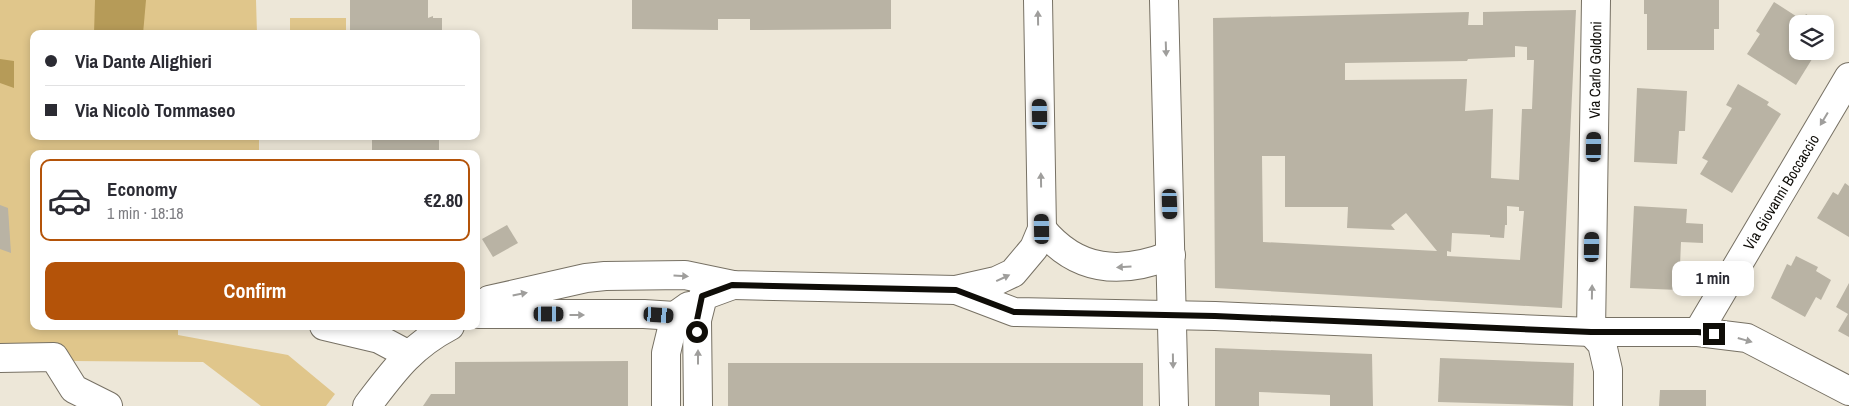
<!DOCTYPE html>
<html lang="en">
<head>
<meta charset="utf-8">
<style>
  :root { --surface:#fff; --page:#f2f2f3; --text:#2b2b33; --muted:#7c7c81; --line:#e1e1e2; --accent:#b45309 }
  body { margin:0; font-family:"Archivo Narrow",sans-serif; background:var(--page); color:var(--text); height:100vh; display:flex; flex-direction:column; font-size:19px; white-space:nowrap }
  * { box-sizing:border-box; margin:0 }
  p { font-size:16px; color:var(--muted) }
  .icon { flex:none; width:28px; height:28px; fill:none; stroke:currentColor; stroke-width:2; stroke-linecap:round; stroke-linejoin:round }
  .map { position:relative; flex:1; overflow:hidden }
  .side { position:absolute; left:30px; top:150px; width:450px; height:180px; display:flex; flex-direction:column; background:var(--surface); border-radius:10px; box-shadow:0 2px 8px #0003 }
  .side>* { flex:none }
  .hud { position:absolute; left:30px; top:30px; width:450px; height:110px; border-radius:10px; box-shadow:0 2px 8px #0003; display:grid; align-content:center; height:110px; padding:0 15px; background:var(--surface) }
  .tools { position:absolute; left:1789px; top:15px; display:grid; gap:10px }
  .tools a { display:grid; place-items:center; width:45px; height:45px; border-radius:10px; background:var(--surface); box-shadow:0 2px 8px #0003; font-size:25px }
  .end { position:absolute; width:22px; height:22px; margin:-11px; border:6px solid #0f0d08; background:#fff; box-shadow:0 0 0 2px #fff }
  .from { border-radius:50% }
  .bubble { position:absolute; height:35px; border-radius:10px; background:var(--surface); box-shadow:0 2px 8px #0003; font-size:16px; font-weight:700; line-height:35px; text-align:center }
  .car { position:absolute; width:15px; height:30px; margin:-15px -8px; border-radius:6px; box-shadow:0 0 4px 1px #0007; background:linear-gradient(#222 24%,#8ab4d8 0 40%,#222 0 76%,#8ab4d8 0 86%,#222 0) }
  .hud b { display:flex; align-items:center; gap:18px; height:48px; font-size:19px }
  .hud b+b { border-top:1px solid var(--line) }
  .hud i { width:12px; height:12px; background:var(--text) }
  ul { padding:9px 0 0; list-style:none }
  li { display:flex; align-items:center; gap:15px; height:82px; margin:0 10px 8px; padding:0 5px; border:2px solid transparent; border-radius:10px }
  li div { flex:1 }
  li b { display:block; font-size:19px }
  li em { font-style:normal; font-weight:700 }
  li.on { border-color:var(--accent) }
  li>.icon { width:45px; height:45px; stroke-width:1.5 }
  .primary-button { display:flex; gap:10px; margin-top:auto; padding:10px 15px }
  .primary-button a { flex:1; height:58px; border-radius:10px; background:var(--accent); color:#fff; font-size:20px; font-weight:700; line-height:58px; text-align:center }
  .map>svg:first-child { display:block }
  .green { fill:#e0c68b }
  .water { fill:#b69b58 }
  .building { fill:#b9b3a4; fill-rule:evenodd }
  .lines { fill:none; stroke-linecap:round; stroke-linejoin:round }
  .minor-casing { stroke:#777164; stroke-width:30 }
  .minor { stroke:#fff; stroke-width:28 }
  .oneway { fill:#9f9e9c }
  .route { stroke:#0f0d08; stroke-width:6 }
  .labels { text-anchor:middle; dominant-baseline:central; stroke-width:5; stroke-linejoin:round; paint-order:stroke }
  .street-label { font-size:15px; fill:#0f0d08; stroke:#fff }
</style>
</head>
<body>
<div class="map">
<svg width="1849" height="406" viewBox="0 0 1849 406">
  <rect width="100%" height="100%" fill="#ede7d8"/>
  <!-- green -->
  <g class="green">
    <path d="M0,0H256L257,34H34V136H259V154H34V326H178V335L288,355L335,394L326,406H261L203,362L70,361L63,347L0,348Z"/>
    <rect x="290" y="18" width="56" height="16"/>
  </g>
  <!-- water -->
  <g class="water">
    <path d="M95,0H146L143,34H94Z"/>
    <path d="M0,59L14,61V88L0,83Z"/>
  </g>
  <!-- building -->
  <g class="building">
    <path d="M350,0H428V18L433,16V18H442V34H350Z"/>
    <path d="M632,0H891V29L750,30V19H718V30L632,29Z"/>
    <path d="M1644,0H1719V29H1714V50H1647V14H1644Z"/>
    <path d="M1774,2L1802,20L1806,14L1821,24H1798V51H1817L1796,85L1747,54L1760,34L1756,31Z"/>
    <path d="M1576,10L1562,308L1215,288L1213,18L1469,12L1468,25H1483V12ZM1515,46L1527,47V60H1534L1532,109H1522L1519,180L1491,178L1493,109L1465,111L1467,79L1345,80V63L1467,61L1468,59L1515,57ZM1262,156H1285V207H1348L1347,228L1395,230L1391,225L1406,213L1437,251L1263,242ZM1507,206L1519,207V211H1524L1520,260L1447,256V251L1451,252L1452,233L1490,235V237L1504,238L1505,225H1507Z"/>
    <path d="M1825,26L1830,30L1825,38Z"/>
    <path d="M1738,84L1769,102L1767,105L1781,114L1732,193L1700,174L1708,161L1702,158L1732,108L1726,105Z"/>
    <path d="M1637,88L1687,91L1685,131H1679L1677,164L1634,162Z"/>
    <path d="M382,136H439V150H443V154H372V139Z"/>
    <path d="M1845,183L1849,186V237L1817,218L1833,192L1838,195Z"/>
    <path d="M0,205L8,208L11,253L0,249Z"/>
    <path d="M1634,206L1687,209L1686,223L1703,224V243L1681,242L1679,290L1630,288Z"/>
    <path d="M507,225L518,243L493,257L482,239Z"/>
    <path d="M1796,256L1818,267L1816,271L1831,280L1821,300L1816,297L1805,317L1771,298L1787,264L1791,266Z"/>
    <path d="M1849,283V337L1838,331L1848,314L1836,307Z"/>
    <path d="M1215,348L1372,354L1373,406H1330V395L1259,392V406H1215Z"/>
    <path d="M1440,358L1574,363L1573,406L1438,402Z"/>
    <path d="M628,361V406H423L431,394H455V362Z"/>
    <rect x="728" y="363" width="415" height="43"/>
    <path d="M1660,390H1706V406H1659Z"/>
  </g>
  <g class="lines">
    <!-- minor casing -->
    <g class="minor-casing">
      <g id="minor">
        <path d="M1164,0L1174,406"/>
        <path d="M1596,0L1591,332L1602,344L1608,370V406"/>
        <path d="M1042,229C1077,272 1121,275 1171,255"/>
        <path d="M956,290L1014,312L1215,316L1591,332H1698L1747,338L1849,391"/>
        <path d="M476,311L489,300L586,278L605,276L685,275L733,285L956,290L996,281L1013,273L1034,248L1042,229L1038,0"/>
        <path d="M478,314H644L675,316"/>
        <path d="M324,326L379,339L409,355"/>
        <path d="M1698,332L1849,77"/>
        <path d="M0,358L54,357L74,389L108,406"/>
        <path d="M367,406C393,372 410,347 450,326"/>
        <path d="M666,406V353L675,316L689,306"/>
        <path d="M698,406L697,320L703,296L733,285"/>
      </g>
    </g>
    <!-- minor -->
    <use href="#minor" class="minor"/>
  </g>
  <!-- one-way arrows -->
  <defs><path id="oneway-solid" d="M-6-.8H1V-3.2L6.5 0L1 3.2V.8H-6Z" transform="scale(1.25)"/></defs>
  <g class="oneway">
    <use href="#oneway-solid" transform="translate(1038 18) rotate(-91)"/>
    <use href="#oneway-solid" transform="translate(1166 49) rotate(88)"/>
    <use href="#oneway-solid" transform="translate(1824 119) rotate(121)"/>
    <use href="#oneway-solid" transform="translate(1041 180) rotate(-91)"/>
    <use href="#oneway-solid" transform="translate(1124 267) rotate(177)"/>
    <use href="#oneway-solid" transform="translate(681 276) rotate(4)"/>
    <use href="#oneway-solid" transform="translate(1003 278) rotate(-25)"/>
    <use href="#oneway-solid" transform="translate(1592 292) rotate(-89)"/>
    <use href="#oneway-solid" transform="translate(520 294) rotate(-11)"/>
    <use href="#oneway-solid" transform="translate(577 315)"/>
    <use href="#oneway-solid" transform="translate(1745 340) rotate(16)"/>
    <use href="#oneway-solid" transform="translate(698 357) rotate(-90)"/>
    <use href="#oneway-solid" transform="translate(1173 361) rotate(89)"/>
  </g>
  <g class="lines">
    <!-- route -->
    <path class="route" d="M697,332V320L702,296L732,285L956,290L1014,312L1215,316L1591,332H1698L1714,334"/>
  </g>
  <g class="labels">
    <!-- street labels -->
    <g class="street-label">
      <text transform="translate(1595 70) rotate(-89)">Via Carlo Goldoni</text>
      <text transform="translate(1781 192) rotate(-59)">Via Giovanni Boccaccio</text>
    </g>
  </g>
</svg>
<div class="tools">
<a><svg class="icon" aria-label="layers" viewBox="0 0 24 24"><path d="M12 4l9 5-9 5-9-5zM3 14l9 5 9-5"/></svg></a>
</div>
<i class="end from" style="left:697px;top:332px"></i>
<i class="end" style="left:1714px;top:334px"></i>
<div class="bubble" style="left:1672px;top:261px;width:82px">1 min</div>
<i class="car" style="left:1040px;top:114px;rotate:359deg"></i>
<i class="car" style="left:1594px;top:147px;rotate:1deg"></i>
<i class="car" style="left:1170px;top:204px;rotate:178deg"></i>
<i class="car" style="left:1042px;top:229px;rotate:359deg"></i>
<i class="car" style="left:1592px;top:247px;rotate:1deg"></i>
<i class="car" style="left:549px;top:314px;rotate:90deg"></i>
<i class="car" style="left:659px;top:315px;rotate:94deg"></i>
<div class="hud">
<b><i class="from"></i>Via Dante Alighieri</b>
<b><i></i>Via Nicolò Tommaseo</b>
</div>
<section class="side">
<ul>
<li class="on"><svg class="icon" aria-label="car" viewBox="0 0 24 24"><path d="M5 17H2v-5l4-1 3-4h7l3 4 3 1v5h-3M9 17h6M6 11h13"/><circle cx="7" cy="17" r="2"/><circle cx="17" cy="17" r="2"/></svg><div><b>Economy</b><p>1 min · 18:18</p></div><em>€2.80</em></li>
</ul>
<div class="primary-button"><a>Confirm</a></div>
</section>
</div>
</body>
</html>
